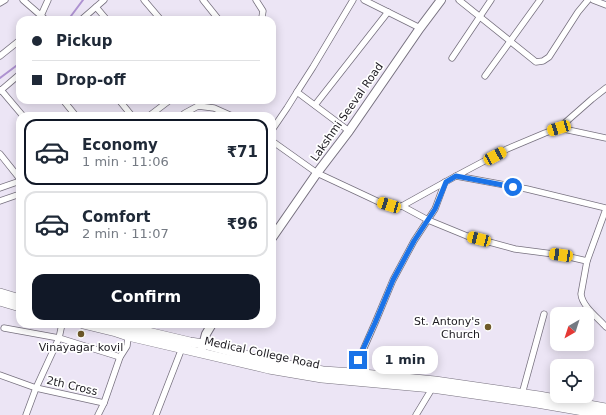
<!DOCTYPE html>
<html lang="en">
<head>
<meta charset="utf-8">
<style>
  :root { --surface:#fff; --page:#f6f6f7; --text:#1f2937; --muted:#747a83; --line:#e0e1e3; --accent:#111827 }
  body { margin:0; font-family:"DejaVu Sans",sans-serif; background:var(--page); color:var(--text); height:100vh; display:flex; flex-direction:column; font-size:15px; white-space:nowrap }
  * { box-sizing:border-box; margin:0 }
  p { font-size:13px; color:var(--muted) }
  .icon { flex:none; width:22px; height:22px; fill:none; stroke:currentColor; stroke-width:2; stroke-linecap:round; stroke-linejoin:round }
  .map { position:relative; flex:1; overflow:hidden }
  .sheet { position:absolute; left:16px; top:112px; width:260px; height:216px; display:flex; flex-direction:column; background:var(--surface); border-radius:12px; box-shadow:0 2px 10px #0003 }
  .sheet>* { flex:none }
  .banner { position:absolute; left:16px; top:16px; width:260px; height:88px; border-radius:12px; box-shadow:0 2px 10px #0003; display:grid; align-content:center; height:88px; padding:0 16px; background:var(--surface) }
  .needle { width:26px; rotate:219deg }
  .fabs { position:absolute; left:550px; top:307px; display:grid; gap:8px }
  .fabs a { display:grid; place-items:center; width:44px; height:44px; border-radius:8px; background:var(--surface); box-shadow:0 2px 10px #0003; font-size:20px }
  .end { position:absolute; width:18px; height:18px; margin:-9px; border:5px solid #1a73e8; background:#fff; box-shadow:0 0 0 2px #fff }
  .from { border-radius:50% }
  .bubble { position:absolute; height:28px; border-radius:12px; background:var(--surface); box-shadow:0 2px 10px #0003; font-size:13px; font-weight:700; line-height:28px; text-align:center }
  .car { position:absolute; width:12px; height:24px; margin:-12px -6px; border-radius:5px; box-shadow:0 0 3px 1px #0007; background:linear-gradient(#f5c518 24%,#345 0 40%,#f5c518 0 76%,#345 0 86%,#f5c518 0) }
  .banner b { display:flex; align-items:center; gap:14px; height:38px; font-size:15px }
  .banner b+b { border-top:1px solid var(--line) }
  .banner i { width:10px; height:10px; background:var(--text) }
  ul { padding:7px 0 0; list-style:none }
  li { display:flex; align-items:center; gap:12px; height:66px; margin:0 8px 6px; padding:0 8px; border:2px solid var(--line); border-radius:12px }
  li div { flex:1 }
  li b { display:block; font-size:15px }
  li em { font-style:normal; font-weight:700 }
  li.on { border-color:var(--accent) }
  li>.icon { width:36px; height:36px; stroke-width:1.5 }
  .primary-button { display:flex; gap:8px; margin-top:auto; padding:8px 16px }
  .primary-button a { flex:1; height:46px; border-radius:12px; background:var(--accent); color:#fff; font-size:16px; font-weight:700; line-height:46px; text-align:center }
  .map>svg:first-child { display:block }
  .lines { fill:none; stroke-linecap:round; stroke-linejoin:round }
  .stream { stroke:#ae92d1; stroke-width:2 }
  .street-casing { stroke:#77717f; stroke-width:7 }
  .secondary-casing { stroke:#77717f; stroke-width:10 }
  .primary-casing { stroke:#77717f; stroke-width:10 }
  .street { stroke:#fff; stroke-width:5.5 }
  .secondary { stroke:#fff; stroke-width:8 }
  .primary { stroke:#fff; stroke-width:9 }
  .route { stroke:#1a73e8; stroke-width:5 }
  .poi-dot { fill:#6f5a29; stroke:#fff; stroke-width:1.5 }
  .labels { text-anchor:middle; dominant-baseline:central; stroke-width:3.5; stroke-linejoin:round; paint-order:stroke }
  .street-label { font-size:11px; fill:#1d1b21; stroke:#fff }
  .poi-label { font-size:11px; fill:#1d1b21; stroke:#fff; text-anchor:end }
</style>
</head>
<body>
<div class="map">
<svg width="606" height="415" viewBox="0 0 606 415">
  <rect width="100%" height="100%" fill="#ece5f5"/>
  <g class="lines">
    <!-- stream -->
    <g class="stream">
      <path d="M68,20L83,0"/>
      <path d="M0,78L20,63"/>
    </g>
    <!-- street casing -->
    <g class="street-casing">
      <g id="street">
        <path d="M23,0L46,20"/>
        <path d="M144,0L161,20"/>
        <path d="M203,0L219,20"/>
        <path d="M256,0L263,11L262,17L260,20"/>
        <path d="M364,0L420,28"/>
        <path d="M459,0L536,62L543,61L549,57L578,12L588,0"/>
        <path d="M593,0L606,5"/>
        <path d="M0,3L5,0"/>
        <path d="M96,7L107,20"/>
        <path d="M39,20L48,0"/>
        <path d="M81,20L104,0"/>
        <path d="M0,56L20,40"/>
        <path d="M452,58L491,0"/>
        <path d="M485,76L540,0"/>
        <path d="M1,90L23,116"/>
        <path d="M0,91L20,74"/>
        <path d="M63,100L76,116"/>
        <path d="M119,100L132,116"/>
        <path d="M315,105L388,12"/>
        <path d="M149,116L170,100"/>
        <path d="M181,116L185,113L198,106L214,108L232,116"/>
        <path d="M559,128L592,99L606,88"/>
        <path d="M272,130L287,108L297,92"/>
        <path d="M349,131L297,92L313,67L353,0"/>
        <path d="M606,138L559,128L545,133L507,149L456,176L527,189L606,208"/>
        <path d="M272,141L317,173L379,202L397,207L402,206L456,176"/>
        <path d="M0,154L20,179"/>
        <path d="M0,188L20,181"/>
        <path d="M0,201L20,194"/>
        <path d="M402,206L428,220L467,236L515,249L561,255L587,261"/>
        <path d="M606,209L587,261L581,294C582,306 598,318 606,327"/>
        <path d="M4,328L59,338L120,357"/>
        <path d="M353,373L375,323L393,280L414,241L435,209L445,182"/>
        <path d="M0,375L36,388L104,403"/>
        <path d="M522,394L544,314"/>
        <path d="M26,415L36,388L59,338L62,324"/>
        <path d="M98,415L104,403L120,357L127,346L128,336"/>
        <path d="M156,415L182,348"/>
        <path d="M416,415L433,387"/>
      </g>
    </g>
    <!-- secondary casing -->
    <g class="secondary-casing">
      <g id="secondary">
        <path d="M272,238L317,173L349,131L420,28L441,0"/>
        <path d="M202,349L206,334L212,324"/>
      </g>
    </g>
    <!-- primary casing -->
    <g class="primary-casing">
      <g id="primary">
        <path d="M0,293L20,299"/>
        <path d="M0,301L20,307"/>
        <path d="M83,324L116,332L128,336L269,369L322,378L432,388L537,403L606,415"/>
        <path d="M114,324L190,342L203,344L271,362L323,371L353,373L435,381L539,396L606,408"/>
      </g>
    </g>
    <!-- street -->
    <use href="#street" class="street"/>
    <!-- secondary -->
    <use href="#secondary" class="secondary"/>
    <!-- primary -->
    <use href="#primary" class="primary"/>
  </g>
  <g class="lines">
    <!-- route -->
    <path class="route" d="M358,360L375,323L393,280L414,241L435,209L446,182L456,176L513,187"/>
  </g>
  <!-- markers -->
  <g class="poi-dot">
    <circle cx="488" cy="327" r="4"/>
    <circle cx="81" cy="334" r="4"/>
  </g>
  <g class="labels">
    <!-- street labels -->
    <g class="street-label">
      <text transform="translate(347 112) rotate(-55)">Lakshmi Seeval Road</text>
      <text transform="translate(262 353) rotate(12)">Medical College Road</text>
      <text transform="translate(72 386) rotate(13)">2th Cross</text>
    </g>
    <!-- poi labels -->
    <g class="poi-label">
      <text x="480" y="321">St. Antony's<tspan x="480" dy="13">Church</tspan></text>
      <text x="81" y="347" text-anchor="middle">Vinayagar kovil</text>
    </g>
  </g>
</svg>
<div class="fabs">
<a><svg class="needle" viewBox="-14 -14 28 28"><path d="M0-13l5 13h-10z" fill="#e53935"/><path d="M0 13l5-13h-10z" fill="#747a83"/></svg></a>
<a><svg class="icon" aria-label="locate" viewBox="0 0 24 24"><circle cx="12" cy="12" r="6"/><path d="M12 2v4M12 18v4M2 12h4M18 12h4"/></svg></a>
</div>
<i class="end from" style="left:513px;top:187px"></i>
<i class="end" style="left:358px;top:360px"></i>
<div class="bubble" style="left:372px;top:346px;width:66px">1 min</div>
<i class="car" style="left:559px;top:128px;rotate:253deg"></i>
<i class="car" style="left:495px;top:156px;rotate:62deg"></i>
<i class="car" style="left:389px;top:205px;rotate:287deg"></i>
<i class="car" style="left:479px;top:239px;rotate:285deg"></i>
<i class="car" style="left:561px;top:255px;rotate:278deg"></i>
<div class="banner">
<b><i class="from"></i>Pickup</b>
<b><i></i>Drop-off</b>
</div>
<section class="sheet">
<ul>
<li class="on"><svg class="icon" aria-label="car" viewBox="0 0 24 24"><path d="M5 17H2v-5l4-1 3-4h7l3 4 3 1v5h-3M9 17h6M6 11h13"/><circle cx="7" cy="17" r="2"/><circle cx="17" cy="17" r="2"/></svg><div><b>Economy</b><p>1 min · 11:06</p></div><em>₹71</em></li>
<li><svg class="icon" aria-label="car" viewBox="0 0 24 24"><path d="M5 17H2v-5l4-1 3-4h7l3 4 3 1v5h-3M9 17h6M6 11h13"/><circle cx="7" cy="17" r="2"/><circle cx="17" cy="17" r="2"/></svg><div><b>Comfort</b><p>2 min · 11:07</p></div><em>₹96</em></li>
</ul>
<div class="primary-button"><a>Confirm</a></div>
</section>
</div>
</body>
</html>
